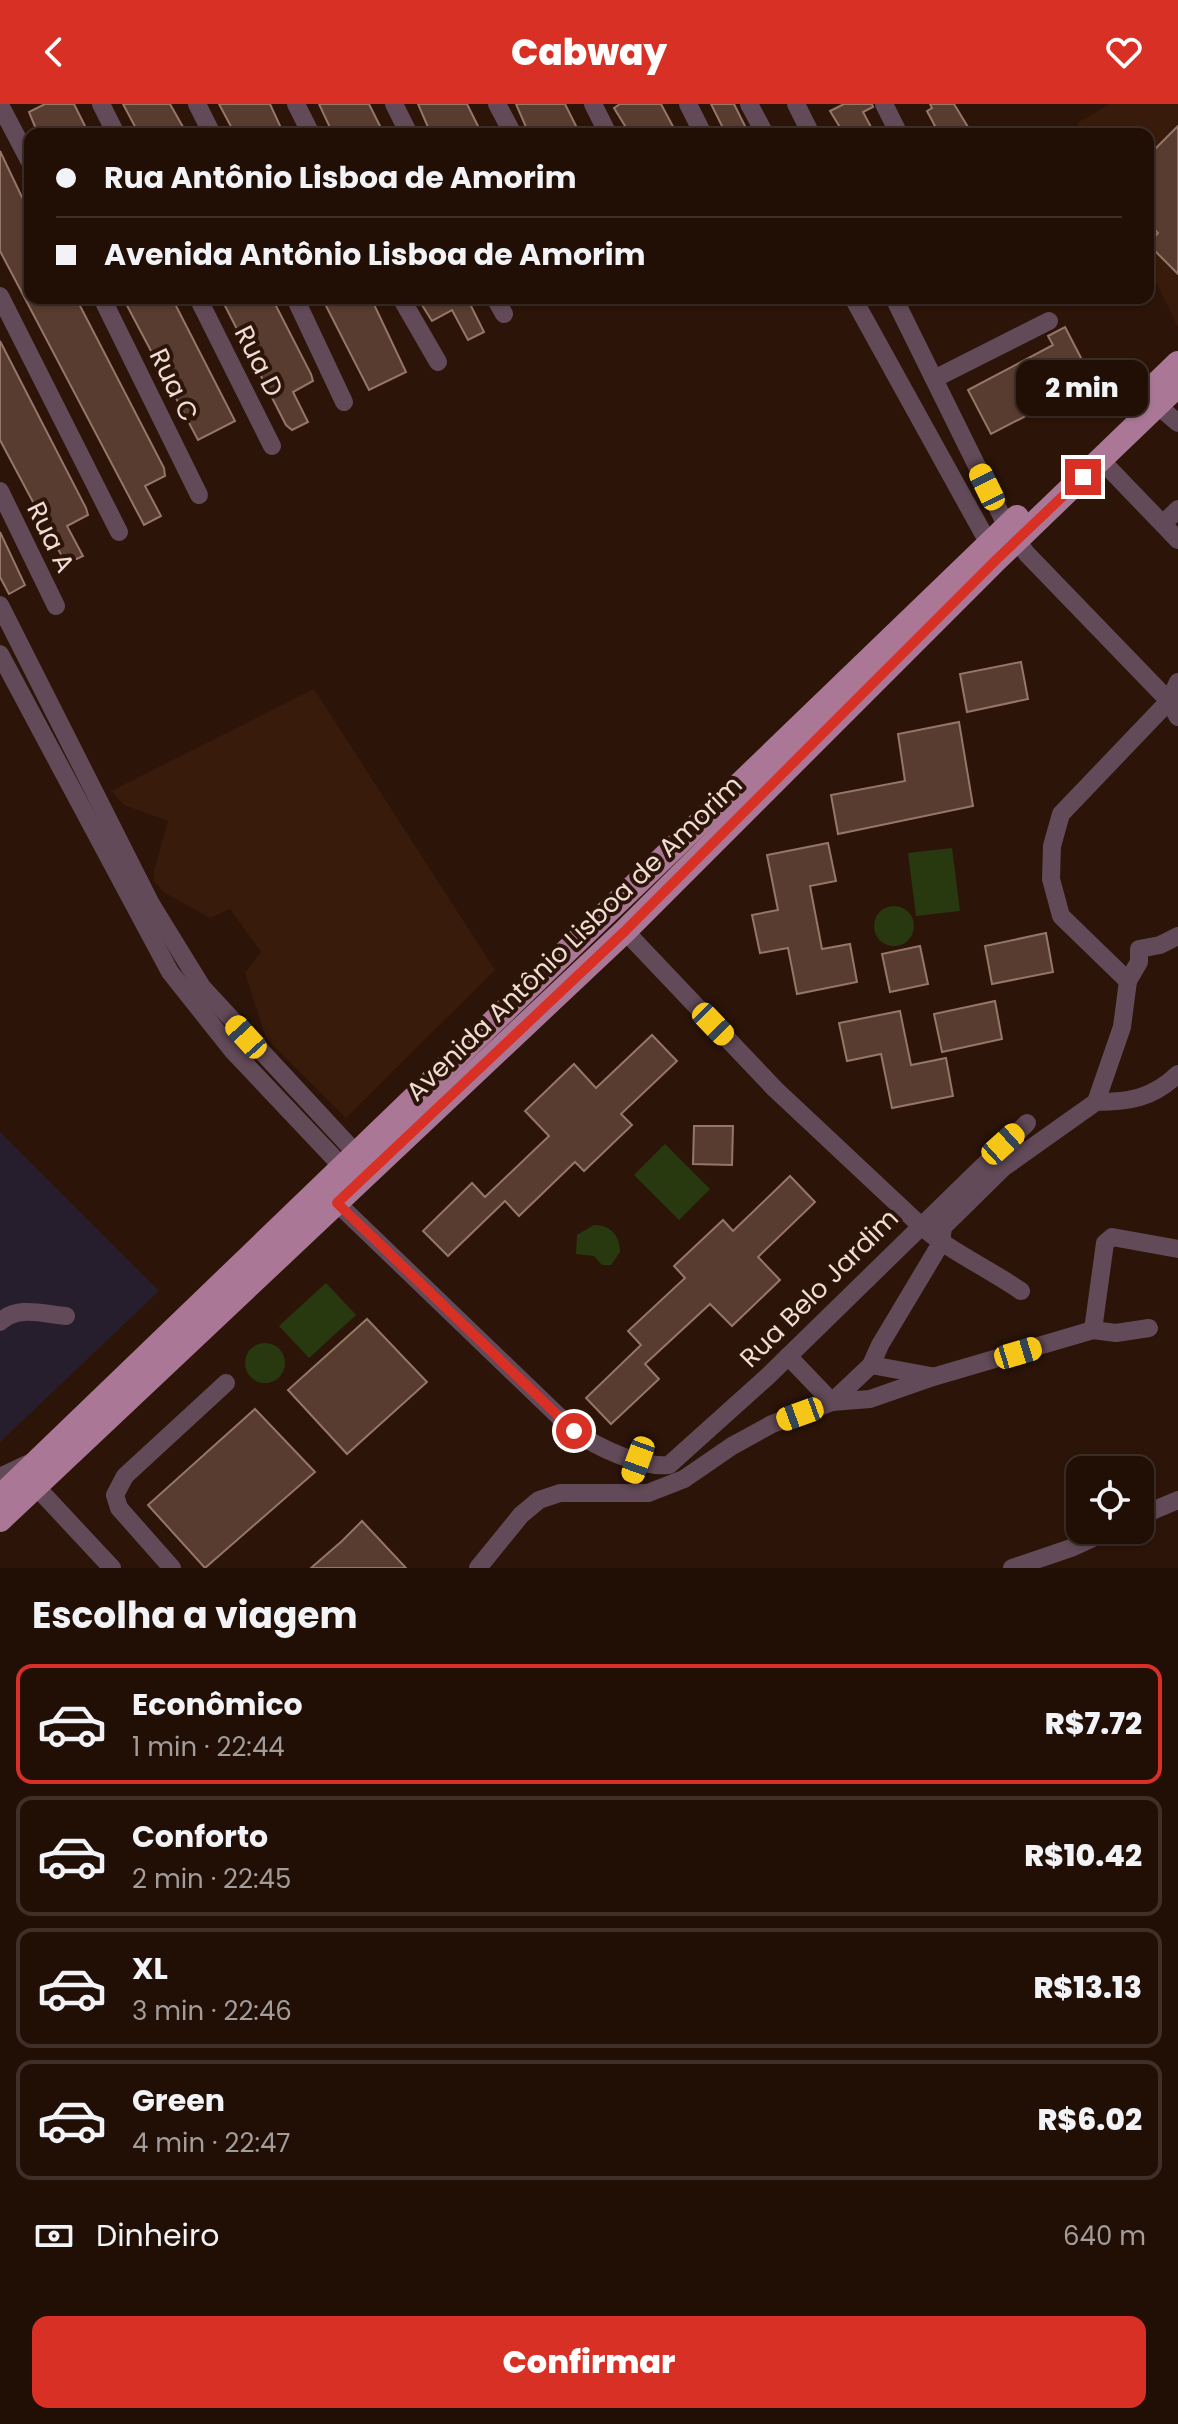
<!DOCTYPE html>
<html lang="pt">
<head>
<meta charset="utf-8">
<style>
  :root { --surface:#210f06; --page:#291810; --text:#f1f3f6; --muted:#a29c9b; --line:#3e2f28; --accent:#d93025 }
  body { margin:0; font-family:Poppins,sans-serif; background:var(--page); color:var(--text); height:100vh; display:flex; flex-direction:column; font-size:30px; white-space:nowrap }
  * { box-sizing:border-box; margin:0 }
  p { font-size:26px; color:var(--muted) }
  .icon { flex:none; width:44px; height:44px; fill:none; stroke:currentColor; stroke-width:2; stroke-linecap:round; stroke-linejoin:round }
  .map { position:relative; height:1464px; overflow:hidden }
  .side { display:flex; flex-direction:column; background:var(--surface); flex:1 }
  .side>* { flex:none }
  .hud { position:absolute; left:24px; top:24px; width:1130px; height:176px; border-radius:16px; box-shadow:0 2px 6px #0004,0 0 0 2px var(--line); display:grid; align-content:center; height:176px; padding:0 32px; background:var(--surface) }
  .fabs { position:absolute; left:1066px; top:1352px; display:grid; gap:16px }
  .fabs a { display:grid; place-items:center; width:88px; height:88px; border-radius:16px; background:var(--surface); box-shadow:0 2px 6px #0004,0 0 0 2px var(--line); font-size:40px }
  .end { position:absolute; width:36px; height:36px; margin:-18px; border:10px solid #d93025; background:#fff; box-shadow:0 0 0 4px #fff }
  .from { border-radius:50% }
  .bubble { position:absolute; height:56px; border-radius:16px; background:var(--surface); box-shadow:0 2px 6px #0004,0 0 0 2px var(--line); font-size:26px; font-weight:800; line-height:56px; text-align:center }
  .car { position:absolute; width:24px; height:48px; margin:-24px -12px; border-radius:10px; box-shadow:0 0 6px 2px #0007; background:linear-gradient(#f5c518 24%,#345 0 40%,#f5c518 0 76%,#345 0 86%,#f5c518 0) }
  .hud b { display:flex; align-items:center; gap:28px; height:76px; font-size:30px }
  .hud b+b { border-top:2px solid var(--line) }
  .hud i { width:20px; height:20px; background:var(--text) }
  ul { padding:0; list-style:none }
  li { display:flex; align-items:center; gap:24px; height:120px; margin:0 16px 12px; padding:0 16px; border:4px solid var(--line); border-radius:16px }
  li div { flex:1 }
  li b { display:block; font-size:30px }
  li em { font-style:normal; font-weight:800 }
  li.current { border-color:var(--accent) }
  li>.icon { width:72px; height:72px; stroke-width:1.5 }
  h2 { padding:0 32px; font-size:36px; line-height:96px }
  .pay { display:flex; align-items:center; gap:20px; height:88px; padding:0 32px; font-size:30px }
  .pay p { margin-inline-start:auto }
  .cta { display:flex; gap:16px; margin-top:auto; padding:16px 32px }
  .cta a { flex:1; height:92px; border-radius:16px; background:var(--accent); color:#fff; font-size:32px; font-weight:800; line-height:92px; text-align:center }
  header { display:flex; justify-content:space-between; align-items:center; height:104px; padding:0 32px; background:var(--accent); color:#fff; font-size:36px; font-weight:800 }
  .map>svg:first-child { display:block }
  .built { fill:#381b0b }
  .industrial { fill:#261e2d }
  .green { fill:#283910 }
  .building { fill:#583c2f; stroke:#957668; stroke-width:2 }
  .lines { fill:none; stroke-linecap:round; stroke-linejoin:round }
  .minor { stroke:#624a58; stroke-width:18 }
  .major { stroke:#aa7896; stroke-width:24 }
  .route { stroke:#d93025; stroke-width:10 }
  .labels { text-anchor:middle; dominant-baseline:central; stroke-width:8; stroke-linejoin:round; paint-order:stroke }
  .street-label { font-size:26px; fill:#efddd5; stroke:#2c1408 }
</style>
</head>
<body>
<header><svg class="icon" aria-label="back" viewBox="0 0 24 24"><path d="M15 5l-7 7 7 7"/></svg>Cabway<svg class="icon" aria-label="heart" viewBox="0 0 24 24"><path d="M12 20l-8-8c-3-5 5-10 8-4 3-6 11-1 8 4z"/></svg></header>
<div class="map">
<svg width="1178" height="1464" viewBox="0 0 1178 1464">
  <rect width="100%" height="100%" fill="#2c1408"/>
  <!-- built -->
  <g class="built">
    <path d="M1110,0H1178V223L1148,162V30H1082L1077,19Z"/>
    <path d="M314,585L495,866L346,1014L266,934L245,869L261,848L230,805L210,814L165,789L154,778V767L168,717L124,701L111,687Z"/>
  </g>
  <!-- industrial -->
  <path class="industrial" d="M0,1028L159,1187L0,1338Z"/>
  <!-- green -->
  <g class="green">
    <path d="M952,744L960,807L916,812L908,749Z"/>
    <circle cx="894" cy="822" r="20"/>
    <path d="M665,1040L710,1085L679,1116L634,1071Z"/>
    <path d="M594,1121C611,1121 620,1132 620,1148L611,1161H602L594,1152L576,1150L577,1131Z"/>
    <path d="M326,1179L356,1211L309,1254L279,1222Z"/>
    <circle cx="265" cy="1259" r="20"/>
  </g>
  <!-- building -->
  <g class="building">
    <path d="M45,0H74L89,30H38L29,8Z"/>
    <path d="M123,0H170L187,30H139Z"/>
    <path d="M219,0H270L282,26L274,30H235Z"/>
    <path d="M319,0H369L384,30H361L358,25L349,30H333Z"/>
    <path d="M418,0H467L482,30H431Z"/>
    <path d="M516,0H565L580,30H529Z"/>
    <path d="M620,0H661L677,30H630L614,4Z"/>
    <path d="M711,0H734L749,30H726Z"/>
    <path d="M844,0H872L873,3L863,8L871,23L866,25L869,30H844L830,7Z"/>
    <path d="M930,0H954L968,23L953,30H918L935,22L927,7L932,4Z"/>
    <path d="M1178,22V170L1148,140L1158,129L1148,119V52Z"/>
    <path d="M0,47L30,110V194H76L164,364L165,372L145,382L161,412L144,421L0,147Z"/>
    <path d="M123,194H172L235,317L198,336Z"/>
    <path d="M221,194H272L311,270L313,277L293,288L308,318L292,326L286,321Z"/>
    <path d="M322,194H371L406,268L369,286Z"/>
    <path d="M428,194H476L469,198L484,228L468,236L452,206L432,217L420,198Z"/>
    <path d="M1065,223L1093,277L991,330L968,286L1053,241L1048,232Z"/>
    <path d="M0,237L86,404L88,411L67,422L83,452L66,460L0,336Z"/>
    <path d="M0,428L25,481L9,490L0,473Z"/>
    <path d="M1021,558L1028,595L967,608L960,570Z"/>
    <path d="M959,618L973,702L838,730L831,691L905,677L898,630Z"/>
    <path d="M828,739L836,777L810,782L822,845L850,840L857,878L797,890L788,844L760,849L752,811L778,806L767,751Z"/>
    <path d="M1046,829L1053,868L992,880L985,842Z"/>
    <path d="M920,842L928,880L890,888L882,850Z"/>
    <path d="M995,897L1002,935L942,948L934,910Z"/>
    <path d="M900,907L911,961L946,954L953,992L892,1004L881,950L847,957L839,919Z"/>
    <path d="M652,931L677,957L621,1010L632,1021L584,1067L575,1058L519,1112L505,1097L448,1152L423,1127L472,1079L485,1093L549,1032L525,1007L574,960L596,984Z"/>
    <path d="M694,1022H733L732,1061L693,1060Z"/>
    <path d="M790,1072L815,1098L758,1153L780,1176L732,1222L710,1200L645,1260L659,1275L611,1320L586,1294L641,1241L628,1227L685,1174L674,1162L723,1116L733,1127Z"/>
    <path d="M367,1215L427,1278L347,1350L288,1286Z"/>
    <path d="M255,1305L315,1368L205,1464L148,1401Z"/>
    <path d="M362,1417L406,1464H311L342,1437Z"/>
  </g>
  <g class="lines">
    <!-- minor -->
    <g class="minor">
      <path d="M101,0L116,30"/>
      <path d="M197,0L212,30"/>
      <path d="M296,0L311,30"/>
      <path d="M394,0L409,30"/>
      <path d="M497,0L513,30"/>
      <path d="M593,0L608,30"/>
      <path d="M688,0L703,30"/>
      <path d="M749,0L765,30"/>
      <path d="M796,0L811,30"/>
      <path d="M884,0L899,30"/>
      <path d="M0,1L30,58"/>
      <path d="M0,192L119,428"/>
      <path d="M102,194L199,391"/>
      <path d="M198,194L272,342"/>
      <path d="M295,194L344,298"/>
      <path d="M401,194L438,258"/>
      <path d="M495,194L504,210"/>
      <path d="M853,194L994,449"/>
      <path d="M894,194L1007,423L1027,450L1169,597L1178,613"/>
      <path d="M934,275L1049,217"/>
      <path d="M1158,302L1178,319"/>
      <path d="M1101,356L1178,436"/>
      <path d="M0,387L56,502"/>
      <path d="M1163,420L1178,405"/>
      <path d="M0,501L151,800L202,883L365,1059"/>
      <path d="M0,550L170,868L232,946L351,1072"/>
      <path d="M625,827L775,985L920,1121C949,1147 988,1164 1021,1187"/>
      <path d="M1128,877L1139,858V845L1160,841L1178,832"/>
      <path d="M1096,998C1130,998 1153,994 1178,970"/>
      <path d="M337,1099L574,1327C597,1343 640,1364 669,1361L767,1273L1027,1019"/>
      <path d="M0,1218C17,1201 43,1210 66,1212"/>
      <path d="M1093,1226L1105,1139L1112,1133L1178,1145"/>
      <path d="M788,1252L832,1298L871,1261L880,1241L941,1139L943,1123L1003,1064L1096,998L1122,923L1128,877L1061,812L1051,775L1052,742L1061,710L1169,597L1178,578"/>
      <path d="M871,1261L931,1272"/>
      <path d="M0,1373L27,1360"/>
      <path d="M29,1375L112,1464"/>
      <path d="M1140,1412L1178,1396"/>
      <path d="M172,1464L119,1404L115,1391L125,1372L226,1279"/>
      <path d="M478,1464L521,1411L539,1396L560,1389H648L684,1375L732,1342L772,1320L832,1298L870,1295L933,1273L1093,1226L1116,1229L1149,1224"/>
      <path d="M1012,1464L1071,1444L1110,1426"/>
    </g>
    <!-- major -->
    <g class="major">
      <path d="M1148,288L1178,259"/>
      <path d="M0,1393L1017,413"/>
      <path d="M0,1416L625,827L997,455L1178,281"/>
    </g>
  </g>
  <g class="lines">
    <!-- route -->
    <path class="route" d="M574,1327L337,1099L625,827L997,455L1083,373"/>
  </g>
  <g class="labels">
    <!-- street labels -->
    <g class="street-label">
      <text transform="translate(259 257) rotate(63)">Rua D</text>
      <text transform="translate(174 281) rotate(64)">Rua C</text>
      <text transform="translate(51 433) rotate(64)">Rua A</text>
      <text transform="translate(574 834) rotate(-44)">Avenida Antônio Lisboa de Amorim</text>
      <text transform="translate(819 1184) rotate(-45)">Rua Belo Jardim</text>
    </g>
  </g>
</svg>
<div class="fabs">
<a><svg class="icon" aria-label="locate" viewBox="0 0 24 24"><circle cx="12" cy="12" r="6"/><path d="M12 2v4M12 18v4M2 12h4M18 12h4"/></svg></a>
</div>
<i class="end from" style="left:574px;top:1327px"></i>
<i class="end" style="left:1083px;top:373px"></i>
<div class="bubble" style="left:1016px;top:256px;width:132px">2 min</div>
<i class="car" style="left:987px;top:383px;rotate:334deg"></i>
<i class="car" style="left:713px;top:920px;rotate:136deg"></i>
<i class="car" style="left:246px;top:933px;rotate:318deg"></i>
<i class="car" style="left:1003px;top:1040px;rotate:48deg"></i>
<i class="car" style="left:1018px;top:1249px;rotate:73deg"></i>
<i class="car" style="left:800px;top:1310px;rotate:250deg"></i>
<i class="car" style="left:638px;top:1356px;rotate:200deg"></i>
<div class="hud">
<b><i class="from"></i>Rua Antônio Lisboa de Amorim</b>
<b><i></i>Avenida Antônio Lisboa de Amorim</b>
</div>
</div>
<section class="side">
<h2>Escolha a viagem</h2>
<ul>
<li class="current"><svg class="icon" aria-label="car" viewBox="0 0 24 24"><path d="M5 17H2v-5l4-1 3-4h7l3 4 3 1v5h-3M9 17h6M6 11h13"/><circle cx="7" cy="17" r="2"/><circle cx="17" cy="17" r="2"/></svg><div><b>Econômico</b><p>1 min · 22:44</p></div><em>R$7.72</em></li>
<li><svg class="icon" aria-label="car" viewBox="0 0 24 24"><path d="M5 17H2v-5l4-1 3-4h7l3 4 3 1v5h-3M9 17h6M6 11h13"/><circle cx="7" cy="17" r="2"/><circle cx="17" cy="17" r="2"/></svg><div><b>Conforto</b><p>2 min · 22:45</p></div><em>R$10.42</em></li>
<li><svg class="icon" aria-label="car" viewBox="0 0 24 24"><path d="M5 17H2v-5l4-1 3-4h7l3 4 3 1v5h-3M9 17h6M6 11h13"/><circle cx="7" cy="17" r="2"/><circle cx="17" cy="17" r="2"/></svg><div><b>XL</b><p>3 min · 22:46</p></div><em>R$13.13</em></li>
<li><svg class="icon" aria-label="car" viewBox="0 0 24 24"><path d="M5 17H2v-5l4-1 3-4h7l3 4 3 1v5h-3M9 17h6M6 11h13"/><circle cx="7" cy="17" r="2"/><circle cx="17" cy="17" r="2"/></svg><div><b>Green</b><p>4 min · 22:47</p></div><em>R$6.02</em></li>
</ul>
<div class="pay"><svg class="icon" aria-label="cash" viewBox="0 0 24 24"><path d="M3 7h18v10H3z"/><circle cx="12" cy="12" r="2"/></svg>Dinheiro<p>640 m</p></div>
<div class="cta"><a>Confirmar</a></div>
</section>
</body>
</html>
